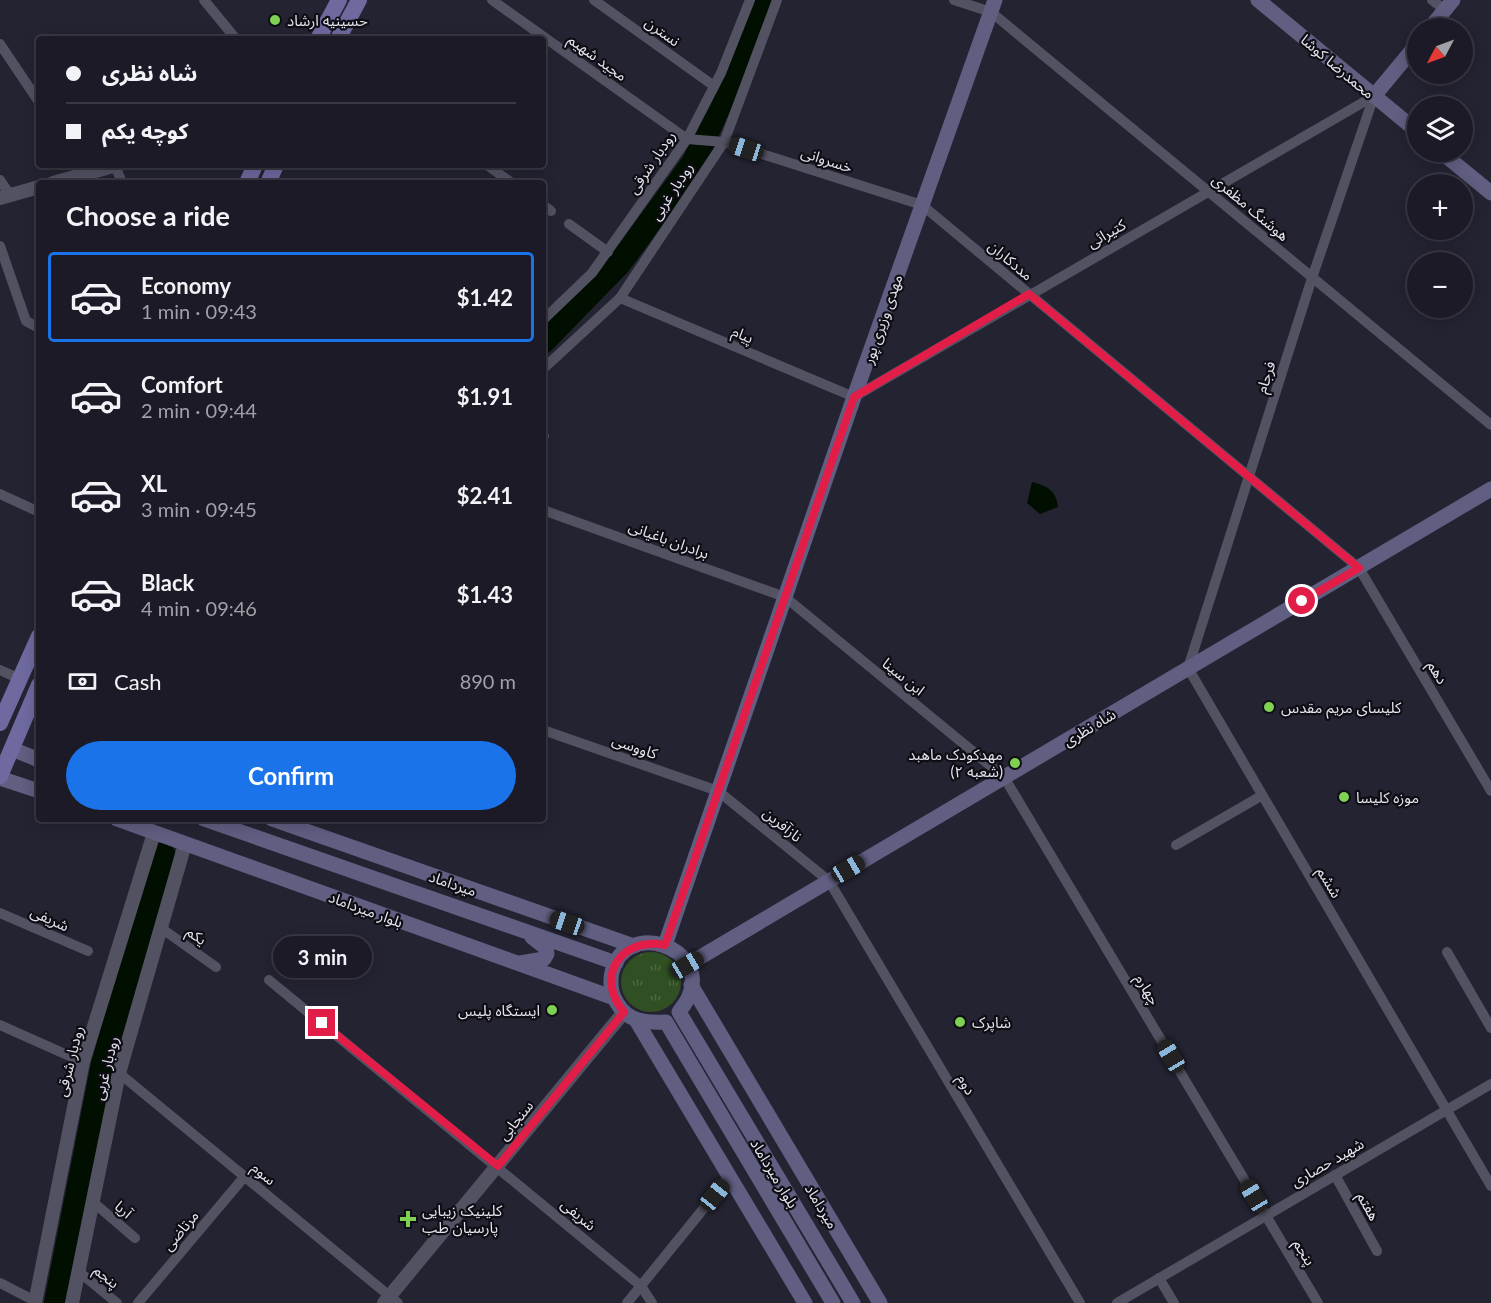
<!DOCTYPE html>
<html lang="en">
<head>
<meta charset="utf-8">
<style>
  :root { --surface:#1b1a26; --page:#282732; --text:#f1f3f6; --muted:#a0a1a7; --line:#393843; --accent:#1a73e8 }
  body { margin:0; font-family:Lato,"Noto Sans Arabic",sans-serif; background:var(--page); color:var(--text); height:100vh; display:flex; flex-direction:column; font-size:22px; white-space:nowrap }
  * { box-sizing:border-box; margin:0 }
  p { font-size:20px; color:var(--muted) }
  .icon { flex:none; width:33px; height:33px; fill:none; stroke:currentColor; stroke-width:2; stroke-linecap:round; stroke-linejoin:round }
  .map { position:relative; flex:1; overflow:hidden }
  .panel { position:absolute; left:36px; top:180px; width:510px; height:642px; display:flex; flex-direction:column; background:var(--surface); border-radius:6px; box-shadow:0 3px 15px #0003,0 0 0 2px var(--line) }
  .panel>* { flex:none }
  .hud { position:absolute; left:36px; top:36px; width:510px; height:132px; border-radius:6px; box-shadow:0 3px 15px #0003,0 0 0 2px var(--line); display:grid; align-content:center; height:132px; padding:0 30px; background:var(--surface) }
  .needle { width:39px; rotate:229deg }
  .controls { position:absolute; left:1407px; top:18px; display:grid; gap:12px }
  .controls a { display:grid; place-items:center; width:66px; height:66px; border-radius:50%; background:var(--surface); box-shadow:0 3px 15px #0003,0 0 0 2px var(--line); font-size:30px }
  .end { position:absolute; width:27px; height:27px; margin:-14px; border:8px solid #e11d48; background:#fff; box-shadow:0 0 0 3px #fff }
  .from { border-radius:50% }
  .bubble { position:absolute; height:42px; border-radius:21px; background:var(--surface); box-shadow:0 3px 15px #0003,0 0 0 2px var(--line); font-size:20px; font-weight:700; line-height:42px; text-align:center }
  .car { position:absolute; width:18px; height:36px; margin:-18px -9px; border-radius:8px; box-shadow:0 0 4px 2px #0007; background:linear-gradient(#222 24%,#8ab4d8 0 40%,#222 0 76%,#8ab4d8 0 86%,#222 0) }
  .hud b { display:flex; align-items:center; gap:21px; height:57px; font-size:22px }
  .hud b+b { border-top:2px solid var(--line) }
  .hud i { width:15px; height:15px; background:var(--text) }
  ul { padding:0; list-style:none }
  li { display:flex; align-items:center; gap:18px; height:90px; margin:0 12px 9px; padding:0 18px; border:3px solid transparent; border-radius:6px }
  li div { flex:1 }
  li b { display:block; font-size:22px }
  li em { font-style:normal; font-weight:700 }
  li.current { border-color:var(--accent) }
  li>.icon { width:54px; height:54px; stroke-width:1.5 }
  h2 { padding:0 30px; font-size:27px; line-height:72px }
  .pay { display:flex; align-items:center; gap:15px; height:66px; padding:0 30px; font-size:22px }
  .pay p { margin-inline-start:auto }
  .cta { display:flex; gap:12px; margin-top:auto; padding:12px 30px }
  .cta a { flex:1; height:69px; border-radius:36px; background:var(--accent); color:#fff; font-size:24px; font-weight:700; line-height:69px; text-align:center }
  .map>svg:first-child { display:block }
  .grass { fill:url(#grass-tufts) }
  .water { fill:#010f00 }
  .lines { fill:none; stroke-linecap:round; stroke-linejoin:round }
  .river { stroke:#010f00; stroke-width:24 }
  .minor { stroke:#525263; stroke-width:10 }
  .tertiary { stroke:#525263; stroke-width:14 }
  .secondary { stroke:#605e81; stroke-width:15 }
  .primary { stroke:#6e6aa0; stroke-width:16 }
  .route { stroke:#e11d48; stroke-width:8 }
  .poi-dot { fill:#7ed153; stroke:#0e0d14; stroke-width:2 }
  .labels { text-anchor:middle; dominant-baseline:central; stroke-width:4.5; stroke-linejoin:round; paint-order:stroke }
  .poi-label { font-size:15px; fill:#e4e4ef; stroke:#0e0d14; text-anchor:start }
  .street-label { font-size:15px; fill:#e4e4ef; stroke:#0e0d14 }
</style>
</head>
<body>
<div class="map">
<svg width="1491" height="1303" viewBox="0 0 1491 1303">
  <defs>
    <pattern id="grass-tufts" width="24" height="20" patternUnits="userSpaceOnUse" patternTransform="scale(1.5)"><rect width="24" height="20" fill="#304f22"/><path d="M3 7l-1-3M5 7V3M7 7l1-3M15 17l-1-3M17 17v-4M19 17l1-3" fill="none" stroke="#4e6842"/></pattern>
  </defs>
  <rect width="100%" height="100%" fill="#242332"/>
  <!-- grass -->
  <circle class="grass" cx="651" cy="982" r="30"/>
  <!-- water -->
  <path class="water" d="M1032,482C1047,486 1056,490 1058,507L1040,514L1027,503Z"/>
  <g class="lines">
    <!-- river -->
    <g class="river">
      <path d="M543,342L619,264L694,162L746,46L762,0"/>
      <path d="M56,1303L103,1064L163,854"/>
    </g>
    <!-- minor -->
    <g class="minor">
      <path d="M204,0L236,39"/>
      <path d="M492,0L687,139"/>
      <path d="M594,0L714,86"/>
      <path d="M954,0L991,12L1491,425"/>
      <path d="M1432,0L1445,10"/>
      <path d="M0,44L39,102"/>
      <path d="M1374,96L1312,278L1188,668L1491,1186"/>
      <path d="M687,139L724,142L922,205L1359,568L1491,791"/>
      <path d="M115,165L122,183"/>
      <path d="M487,165L512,183"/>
      <path d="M0,180L10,195"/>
      <path d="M543,205L551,211"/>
      <path d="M569,224L608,252"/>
      <path d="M0,246L26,321L39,328"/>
      <path d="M620,298L854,397L1374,96"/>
      <path d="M543,320L592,273L687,139L721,73L750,0"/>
      <path d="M543,369L620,298L724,142L777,0"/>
      <path d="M543,435L544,436"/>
      <path d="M0,494L39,512"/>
      <path d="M543,510L785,597L1004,777L1318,1303"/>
      <path d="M0,670L20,679"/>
      <path d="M543,730L718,791L829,881L1080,1303"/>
      <path d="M1176,845L1261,796"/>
      <path d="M0,913L88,951"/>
      <path d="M161,928L216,967"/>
      <path d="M1447,952L1491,1028"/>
      <path d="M269,980L641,1286L652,1303"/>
      <path d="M0,1025L83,1062"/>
      <path d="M119,1073L398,1303"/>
      <path d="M1335,1175L1377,1251"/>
      <path d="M93,1202L135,1238"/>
      <path d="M78,1271L117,1303"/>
      <path d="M1159,1278L1174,1303"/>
      <path d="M0,1283L35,1301"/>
      <path d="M138,1303L245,1176"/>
      <path d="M627,1303L730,1176"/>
      <path d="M1117,1303L1491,1084"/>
    </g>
    <!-- tertiary -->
    <g class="tertiary">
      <path d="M53,183L117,165"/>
      <path d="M0,198L39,187"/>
      <path d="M35,1303L83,1062L154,833"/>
      <path d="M72,1303L119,1073L185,844"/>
      <path d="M384,1303L624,1012"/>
    </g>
    <!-- secondary -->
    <g class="secondary">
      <path d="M1258,0L1418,132"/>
      <path d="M1430,28L1453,0"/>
      <path d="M1374,96L1418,43"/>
      <path d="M1441,152L1491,193"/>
      <path d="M12,749L39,760"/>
      <path d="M0,778L39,791"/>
      <path d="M117,819L614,998"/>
      <path d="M204,819L616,963"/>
      <path d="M272,819L634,946"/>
      <path d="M665,945L854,397L995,0"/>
      <path d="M520,963L544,959L547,954L546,948L532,937"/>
      <path d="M687,965L1491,489"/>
      <path d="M691,985L880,1303"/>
      <path d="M636,1020L805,1303"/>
      <path d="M833,1303L666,1022C646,1023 628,1022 617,1003C611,994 610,982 612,972C625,918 710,947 689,996C687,1002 682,1007 679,1012L853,1303"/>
    </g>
    <!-- primary -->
    <g class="primary">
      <path d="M318,39L339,0"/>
      <path d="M338,39L359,0"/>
      <path d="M247,183L255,165"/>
      <path d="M268,183L276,165"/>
      <path d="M0,723L39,636"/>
      <path d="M0,776L39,685"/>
    </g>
  </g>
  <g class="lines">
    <!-- route -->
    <path class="route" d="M322,1023L498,1166L624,1012C594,977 621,936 665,945L854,397L1029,294L1359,568L1302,601"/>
  </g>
  <!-- markers -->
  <g class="poi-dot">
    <circle cx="275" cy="20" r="6"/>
    <circle cx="1269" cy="707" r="6"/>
    <circle cx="1015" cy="763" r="6"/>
    <circle cx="1344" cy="797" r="6"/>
    <circle cx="552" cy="1010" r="6"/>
    <circle cx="960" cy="1022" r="6"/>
    <path d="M405 1210h6v6h6v6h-6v6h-6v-6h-6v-6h6z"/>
  </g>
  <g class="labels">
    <!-- poi labels -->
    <g class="poi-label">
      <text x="287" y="20">حسینیه ارشاد</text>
      <text x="1281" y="707">کلیسای مریم مقدس</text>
      <text x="1003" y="754" text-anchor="end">مهدکودک ماهبد<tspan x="1003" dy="17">(شعبه ۲)</tspan></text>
      <text x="1356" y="797">موزه کلیسا</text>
      <text x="540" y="1010" text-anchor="end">ایستگاه پلیس</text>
      <text x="972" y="1022">شاپرک</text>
      <text x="422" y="1210">کلینیک زیبایی<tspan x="422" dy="17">پارسیان طب</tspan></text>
    </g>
    <!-- street labels -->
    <g class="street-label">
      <text transform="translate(663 31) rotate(36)">نسترن</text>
      <text transform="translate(598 57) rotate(36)">مجید شهیم</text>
      <text transform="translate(1338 66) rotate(40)">محمدرضا کوشا</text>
      <text transform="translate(827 159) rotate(18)">خسروانی</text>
      <text transform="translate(651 162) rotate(-56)">رودبار شرقی</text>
      <text transform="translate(671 191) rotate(-57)">رودبار غربی</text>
      <text transform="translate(1251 207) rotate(40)">هوشنگ مظفری</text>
      <text transform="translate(1106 233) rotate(-30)">کتیرائی</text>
      <text transform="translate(1011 260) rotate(40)">مددکاران</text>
      <text transform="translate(882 319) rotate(-71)">مهدی وزیری پور</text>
      <text transform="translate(743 334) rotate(23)">پیام</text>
      <text transform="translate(1265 377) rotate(-72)">فرجام</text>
      <text transform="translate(669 539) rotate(20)">برادران باغیانی</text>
      <text transform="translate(1438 672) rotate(59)">دهم</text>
      <text transform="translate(904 676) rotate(39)">ابن سینا</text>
      <text transform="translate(1089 727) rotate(-31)">شاه نظری</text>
      <text transform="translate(635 746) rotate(19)">کاووسی</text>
      <text transform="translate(783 824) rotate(39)">نازآفرین</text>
      <text transform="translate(1330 882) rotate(59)">ششم</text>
      <text transform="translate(453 883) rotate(19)">میرداماد</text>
      <text transform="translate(366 909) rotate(20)">بلوار میرداماد</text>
      <text transform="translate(50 918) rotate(24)">شریفی</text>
      <text transform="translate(197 935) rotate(35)">یکم</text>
      <text transform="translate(1148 989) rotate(59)">چهارم</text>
      <text transform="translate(69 1061) rotate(-76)">رودبار شرقی</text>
      <text transform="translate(105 1068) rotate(-76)">رودبار غربی</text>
      <text transform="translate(967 1084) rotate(59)">دوم</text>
      <text transform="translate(515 1120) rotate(-51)">سنجابی</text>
      <text transform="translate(1327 1162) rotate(-30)">شهید حصاری</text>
      <text transform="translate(264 1173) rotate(40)">سوم</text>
      <text transform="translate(775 1173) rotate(59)">بلوار میرداماد</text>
      <text transform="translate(822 1206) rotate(59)">میرداماد</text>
      <text transform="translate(1369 1206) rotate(61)">هفتم</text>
      <text transform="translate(124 1209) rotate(41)">آریا</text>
      <text transform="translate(579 1214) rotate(40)">شریفی</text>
      <text transform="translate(180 1230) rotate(-50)">مرتاضی</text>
      <text transform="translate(1305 1252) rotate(59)">پنجم</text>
      <text transform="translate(107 1276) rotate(39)">پنجم</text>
    </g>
  </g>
</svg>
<div class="controls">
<a><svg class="needle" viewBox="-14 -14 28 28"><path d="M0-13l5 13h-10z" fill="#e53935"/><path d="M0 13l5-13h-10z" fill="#a0a1a7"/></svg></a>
<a><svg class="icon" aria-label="layers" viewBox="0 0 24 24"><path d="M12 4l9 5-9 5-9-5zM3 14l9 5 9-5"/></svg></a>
<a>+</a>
<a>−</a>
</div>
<i class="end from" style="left:1302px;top:601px"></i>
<i class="end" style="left:322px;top:1023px"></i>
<div class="bubble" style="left:273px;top:936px;width:99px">3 min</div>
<i class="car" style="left:746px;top:149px;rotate:288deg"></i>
<i class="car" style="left:848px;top:869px;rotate:60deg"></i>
<i class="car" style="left:567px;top:923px;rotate:289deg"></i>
<i class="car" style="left:687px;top:965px;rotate:60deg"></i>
<i class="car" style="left:1171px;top:1056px;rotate:329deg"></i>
<i class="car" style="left:715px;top:1195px;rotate:39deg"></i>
<i class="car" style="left:1254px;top:1196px;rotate:329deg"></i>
<div class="hud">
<b><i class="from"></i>شاه نظری</b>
<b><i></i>کوچه یکم</b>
</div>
<section class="panel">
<h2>Choose a ride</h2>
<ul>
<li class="current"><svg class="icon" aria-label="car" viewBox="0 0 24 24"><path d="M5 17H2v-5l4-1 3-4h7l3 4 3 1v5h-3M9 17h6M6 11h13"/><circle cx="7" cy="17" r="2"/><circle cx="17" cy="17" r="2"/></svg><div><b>Economy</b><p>1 min · 09:43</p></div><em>$1.42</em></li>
<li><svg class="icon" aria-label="car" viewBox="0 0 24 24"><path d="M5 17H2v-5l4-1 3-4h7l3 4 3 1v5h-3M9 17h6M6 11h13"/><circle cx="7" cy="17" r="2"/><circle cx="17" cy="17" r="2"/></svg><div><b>Comfort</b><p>2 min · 09:44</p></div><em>$1.91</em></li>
<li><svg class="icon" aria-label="car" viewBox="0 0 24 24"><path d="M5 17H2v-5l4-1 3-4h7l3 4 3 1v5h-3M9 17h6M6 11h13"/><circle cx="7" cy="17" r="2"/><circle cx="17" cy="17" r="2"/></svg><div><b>XL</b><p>3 min · 09:45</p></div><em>$2.41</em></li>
<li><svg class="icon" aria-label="car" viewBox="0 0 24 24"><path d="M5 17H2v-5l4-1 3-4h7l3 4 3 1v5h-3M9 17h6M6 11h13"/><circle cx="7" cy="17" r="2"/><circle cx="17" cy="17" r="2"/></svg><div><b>Black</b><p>4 min · 09:46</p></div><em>$1.43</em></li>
</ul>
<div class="pay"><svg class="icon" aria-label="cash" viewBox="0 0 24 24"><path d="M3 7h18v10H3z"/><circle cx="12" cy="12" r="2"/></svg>Cash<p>890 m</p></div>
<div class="cta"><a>Confirm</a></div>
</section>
</div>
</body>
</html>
